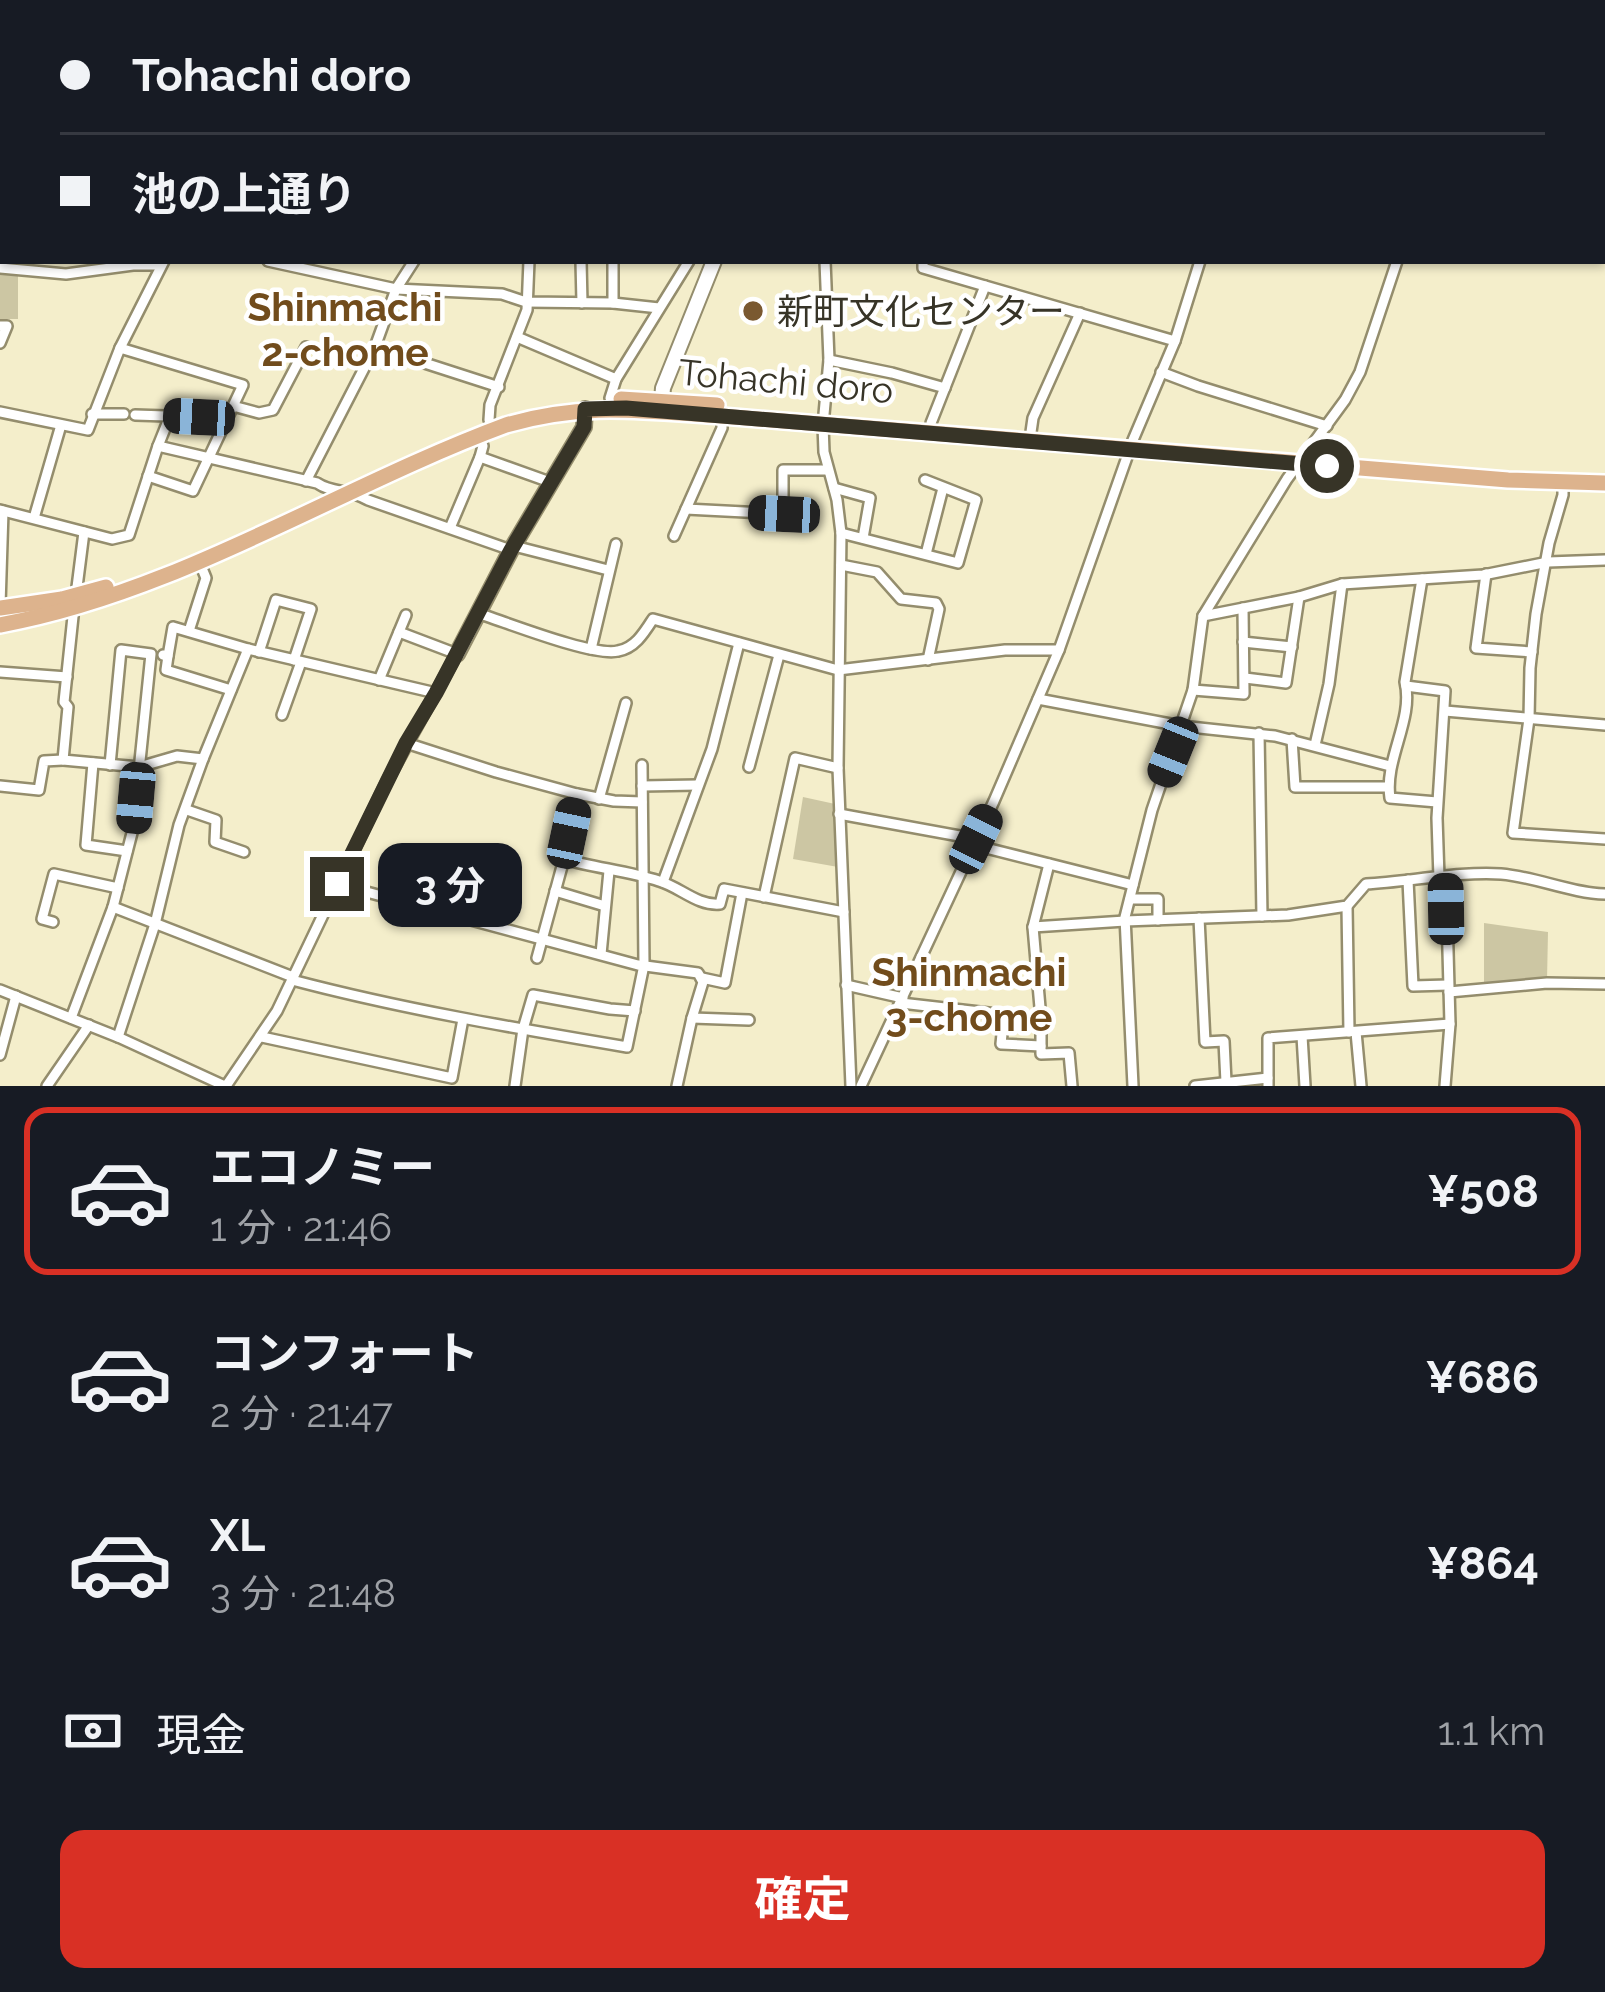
<!DOCTYPE html>
<html lang="ja">
<head>
<meta charset="utf-8">
<style>
  :root { --surface:#171b24; --page:#20242c; --text:#f1f3f6; --muted:#9ea1a6; --line:#363941; --accent:#d93025 }
  body { margin:0; font-family:Raleway,"Noto Sans JP",sans-serif; background:var(--page); color:var(--text); height:100vh; display:flex; flex-direction:column; font-size:45px; white-space:nowrap }
  * { box-sizing:border-box; margin:0 }
  p { font-size:39px; color:var(--muted) }
  .icon { flex:none; width:66px; height:66px; fill:none; stroke:currentColor; stroke-width:2; stroke-linecap:round; stroke-linejoin:round }
  .map { position:relative; height:1086px; overflow:hidden }
  .sheet { display:flex; flex-direction:column; background:var(--surface); flex:1 }
  .sheet>* { flex:none }
  .top-card { position:absolute; left:0px; top:0px; width:1605px; height:264px; box-shadow:0 3px 9px #0004; display:grid; align-content:center; height:264px; padding:0 60px; background:var(--surface) }
  .end { position:absolute; width:54px; height:54px; margin:-27px; border:15px solid #373427; background:#fff; box-shadow:0 0 0 6px #fff }
  .from { border-radius:50% }
  .bubble { position:absolute; height:84px; border-radius:24px; background:var(--surface); box-shadow:0 3px 9px #0004; font-size:39px; font-weight:700; line-height:84px; text-align:center }
  .car { position:absolute; width:36px; height:72px; margin:-36px -18px; border-radius:15px; box-shadow:0 0 9px 3px #0007; background:linear-gradient(#222 24%,#8ab4d8 0 40%,#222 0 76%,#8ab4d8 0 86%,#222 0) }
  .top-card b { display:flex; align-items:center; gap:42px; height:114px; font-size:45px }
  .top-card b+b { border-top:3px solid var(--line) }
  .top-card i { width:30px; height:30px; background:var(--text) }
  ul { padding:21px 0 0; list-style:none }
  li { display:flex; align-items:center; gap:36px; height:168px; margin:0 24px 18px; padding:0 36px; border:6px solid transparent; border-radius:24px }
  li div { flex:1 }
  li b { display:block; font-size:45px }
  li em { font-style:normal; font-weight:700 }
  li.current { border-color:var(--accent) }
  li>.icon { width:108px; height:108px; stroke-width:1.5 }
  .pay { display:flex; align-items:center; gap:30px; height:132px; padding:0 60px; font-size:45px }
  .pay p { margin-inline-start:auto }
  .action { display:flex; gap:24px; margin-top:auto; padding:24px 60px }
  .action a { flex:1; height:138px; border-radius:24px; background:var(--accent); color:#fff; font-size:48px; font-weight:700; line-height:138px; text-align:center }
  .map>svg:first-child { display:block }
  .green { fill:#ccc6a3 }
  .lines { fill:none; stroke-linecap:round; stroke-linejoin:round }
  .street-casing { stroke:#948d6d; stroke-width:14 }
  .secondary-casing { stroke:#948d6d; stroke-width:18 }
  .primary-casing { stroke:#fff; stroke-width:20 }
  .street { stroke:#fff; stroke-width:9 }
  .secondary { stroke:#fff; stroke-width:14 }
  .primary { stroke:#ddb38d; stroke-width:15 }
  .route { stroke:#373427; stroke-width:15 }
  .poi-dot { fill:#7a5930; stroke:#fff; stroke-width:4.5 }
  .labels { text-anchor:middle; dominant-baseline:central; stroke-width:9; stroke-linejoin:round; paint-order:stroke }
  .poi-label { font-size:36px; fill:#373427; stroke:#fff; text-anchor:start }
  .street-label { font-size:36px; fill:#373427; stroke:#fff }
  .neighbourhood-label { font-size:39px; font-weight:bold; fill:#714c1c; stroke:#fff }
</style>
</head>
<body>
<div class="map">
<svg width="1605" height="1086" viewBox="0 0 1605 1086">
  <rect width="100%" height="100%" fill="#f4eecb"/>
  <!-- green -->
  <g class="green">
    <rect x="0" y="274" width="18" height="45"/>
    <path d="M803,797L835,804L838,867L793,859Z"/>
    <path d="M1484,923L1548,932L1547,980L1484,985Z"/>
  </g>
  <g class="lines">
    <!-- street casing -->
    <g class="street-casing">
      <g id="street">
        <path d="M368,0V3"/>
        <path d="M231,3L232,0"/>
        <path d="M605,3L606,0"/>
        <path d="M1044,3V0"/>
        <path d="M0,177H3"/>
        <path d="M268,261L396,289L502,294L526,302L613,303L659,308"/>
        <path d="M581,261L582,303"/>
        <path d="M825,261L829,360L823,425L824,452L837,500L841,533L838,768L851,1086"/>
        <path d="M923,261V268L1175,341"/>
        <path d="M0,268L66,274L133,265H161"/>
        <path d="M613,303V261"/>
        <path d="M0,326H7L0,343"/>
        <path d="M517,337L616,379"/>
        <path d="M375,347L499,387"/>
        <path d="M120,348L243,385L193,491L148,476"/>
        <path d="M829,360L892,373L945,388"/>
        <path d="M1161,372L1198,386L1327,426"/>
        <path d="M610,398L616,379L689,261"/>
        <path d="M233,406L259,413L273,410L306,347"/>
        <path d="M0,412L88,430L120,348L164,261"/>
        <path d="M92,414H124"/>
        <path d="M135,415L228,418"/>
        <path d="M489,420L490,405L527,310L529,261"/>
        <path d="M931,423L985,286"/>
        <path d="M1031,432L1033,418L1080,313"/>
        <path d="M158,446L170,416"/>
        <path d="M480,457L550,482"/>
        <path d="M306,481L375,347L396,289L414,261"/>
        <path d="M1563,483V495L1549,543L1536,614L1530,668L1529,719L1513,833L1605,839"/>
        <path d="M834,488L870,498L863,538"/>
        <path d="M686,509L783,514V470H828"/>
        <path d="M0,510L112,539L129,535L158,446L317,483C333,494 348,488 368,500L511,550"/>
        <path d="M34,518L61,425"/>
        <path d="M450,528L480,457L483,446L479,435"/>
        <path d="M841,533L958,563L976,500L925,480"/>
        <path d="M674,536L722,428V416"/>
        <path d="M514,546L608,570"/>
        <path d="M926,554L943,488"/>
        <path d="M841,565L877,572L901,599L936,603L939,609L928,660"/>
        <path d="M1486,574L1476,648L1532,652"/>
        <path d="M1422,579L1405,682C1414,720 1384,759 1390,798L1437,802"/>
        <path d="M76,595L84,532"/>
        <path d="M0,605L3,511"/>
        <path d="M74,607L64,702L68,707L63,760L139,767L177,756L203,759L248,649"/>
        <path d="M477,613C506,622 593,657 618,651C635,648 644,633 653,619L838,670L1005,650H1059"/>
        <path d="M1203,616L1299,597L1342,584L1483,575L1548,562L1605,560"/>
        <path d="M189,631L206,578L199,561"/>
        <path d="M1243,642L1292,647"/>
        <path d="M591,649L616,544"/>
        <path d="M259,652L276,600L311,609L294,660"/>
        <path d="M163,655L168,656L166,670L231,690"/>
        <path d="M168,656L173,627L248,649L436,693"/>
        <path d="M0,672L67,677"/>
        <path d="M1245,678L1286,683L1299,597"/>
        <path d="M379,680L406,615"/>
        <path d="M1406,686L1445,691L1437,818L1439,878"/>
        <path d="M1193,690L1244,694L1243,608"/>
        <path d="M1038,699L1181,726L1275,736L1390,766"/>
        <path d="M1445,711L1605,725"/>
        <path d="M282,715L301,662"/>
        <path d="M1259,733L1262,916"/>
        <path d="M1292,739L1295,787H1388"/>
        <path d="M406,743L496,772L577,794L564,859L537,958"/>
        <path d="M1315,745L1329,684L1342,584"/>
        <path d="M93,763L86,845L127,851"/>
        <path d="M749,767L779,655"/>
        <path d="M0,786L39,790L44,761L63,760"/>
        <path d="M642,786L698,785"/>
        <path d="M577,794L614,801L642,802"/>
        <path d="M599,799L626,703"/>
        <path d="M187,810L216,820L215,842L244,852"/>
        <path d="M839,814L976,839"/>
        <path d="M974,845L1133,885"/>
        <path d="M564,859C595,868 628,871 659,881C680,887 697,906 720,904L724,889L844,912"/>
        <path d="M1049,864L1033,927L1041,1019V1054L1069,1053L1072,1086"/>
        <path d="M1408,880L1413,986L1448,985"/>
        <path d="M663,882L712,749L739,643"/>
        <path d="M337,884L638,965L698,973L703,982L692,1018L677,1086"/>
        <path d="M555,891L605,906"/>
        <path d="M764,897L795,758L838,768"/>
        <path d="M1130,899H1158V920"/>
        <path d="M1347,906L1349,1032"/>
        <path d="M113,907L293,977"/>
        <path d="M1199,918L1205,1042L1224,1041L1226,1082"/>
        <path d="M53,922L42,919L54,874L118,888"/>
        <path d="M1033,927L1125,921L1288,915L1347,906L1366,884C1407,882 1461,871 1501,874C1537,877 1570,893 1605,894"/>
        <path d="M601,954L609,871"/>
        <path d="M702,978L725,983L742,893"/>
        <path d="M292,980C402,1009 514,1028 627,1047L644,965L642,765"/>
        <path d="M846,985L903,998"/>
        <path d="M0,990L118,1037L225,1086"/>
        <path d="M1449,992L1547,983L1605,984"/>
        <path d="M901,1003L1041,1019"/>
        <path d="M1004,1014L1001,1044L1041,1046"/>
        <path d="M71,1018L113,907L133,829L151,654L121,650L110,765"/>
        <path d="M692,1018L749,1020"/>
        <path d="M1356,1032L1361,1086"/>
        <path d="M1302,1036L1305,1086"/>
        <path d="M118,1037L155,924L179,825L203,759"/>
        <path d="M262,1037L452,1078L463,1019"/>
        <path d="M0,1055L16,996"/>
        <path d="M47,1086L89,1025"/>
        <path d="M226,1086L277,1011L387,781L457,654L399,632"/>
        <path d="M515,1086L523,1029L533,995L610,1009L635,1011"/>
        <path d="M861,1086L994,801L1059,650L1133,440L1175,341L1200,261"/>
        <path d="M1133,1086L1125,917L1152,810L1193,690L1203,616L1287,479L1345,400L1360,372L1397,261"/>
        <path d="M1195,1086L1268,1078"/>
        <path d="M1268,1086V1038L1450,1024"/>
        <path d="M1445,1086L1450,1024L1446,878"/>
      </g>
    </g>
    <!-- secondary casing -->
    <g class="secondary-casing">
      <g id="secondary">
        <path d="M825,3L826,0"/>
        <path d="M0,5L3,6"/>
        <path d="M1602,124H1605"/>
        <path d="M661,412L663,388L714,261"/>
        <path d="M457,654L511,550L584,427L585,409"/>
      </g>
    </g>
    <!-- primary casing -->
    <g class="primary-casing">
      <g id="primary">
        <path d="M46,3L48,0"/>
        <path d="M0,83L3,77"/>
        <path d="M621,399L717,405"/>
        <path d="M0,608L62,599L106,587"/>
        <path d="M0,625C180,592 336,488 506,425C586,402 641,411 722,416L1508,480L1605,483"/>
      </g>
    </g>
    <!-- street -->
    <use href="#street" class="street"/>
    <!-- secondary -->
    <use href="#secondary" class="secondary"/>
    <!-- primary -->
    <use href="#primary" class="primary"/>
  </g>
  <g class="lines">
    <!-- route -->
    <path class="route" d="M337,884L406,743L436,693L511,550L584,427L585,409L626,408L722,416L1327,466"/>
  </g>
  <!-- markers -->
  <circle class="poi-dot" cx="753" cy="311" r="12"/>
  <g class="labels">
    <!-- poi labels -->
    <g class="poi-label">
      <text x="777" y="311">新町文化センター</text>
    </g>
    <!-- street labels -->
    <g class="street-label">
      <text transform="translate(786 381) rotate(5)">Tohachi doro</text>
    </g>
    <!-- neighbourhood labels -->
    <g class="neighbourhood-label">
      <text x="345" y="307">Shinmachi<tspan x="345" dy="45">2-chome</tspan></text>
      <text x="969" y="972">Shinmachi<tspan x="969" dy="45">3-chome</tspan></text>
    </g>
  </g>
</svg>
<i class="end from" style="left:1327px;top:466px"></i>
<i class="end" style="left:337px;top:884px"></i>
<div class="bubble" style="left:378px;top:843px;width:144px">3 分</div>
<i class="car" style="left:199px;top:417px;rotate:273deg"></i>
<i class="car" style="left:784px;top:514px;rotate:273deg"></i>
<i class="car" style="left:1173px;top:752px;rotate:202deg"></i>
<i class="car" style="left:136px;top:798px;rotate:185deg"></i>
<i class="car" style="left:569px;top:833px;rotate:12deg"></i>
<i class="car" style="left:976px;top:839px;rotate:26deg"></i>
<i class="car" style="left:1446px;top:909px;rotate:359deg"></i>
<div class="top-card">
<b><i class="from"></i>Tohachi doro</b>
<b><i></i>池の上通り</b>
</div>
</div>
<section class="sheet">
<ul>
<li class="current"><svg class="icon" aria-label="car" viewBox="0 0 24 24"><path d="M5 17H2v-5l4-1 3-4h7l3 4 3 1v5h-3M9 17h6M6 11h13"/><circle cx="7" cy="17" r="2"/><circle cx="17" cy="17" r="2"/></svg><div><b>エコノミー</b><p>1 分 · 21:46</p></div><em>¥508</em></li>
<li><svg class="icon" aria-label="car" viewBox="0 0 24 24"><path d="M5 17H2v-5l4-1 3-4h7l3 4 3 1v5h-3M9 17h6M6 11h13"/><circle cx="7" cy="17" r="2"/><circle cx="17" cy="17" r="2"/></svg><div><b>コンフォート</b><p>2 分 · 21:47</p></div><em>¥686</em></li>
<li><svg class="icon" aria-label="car" viewBox="0 0 24 24"><path d="M5 17H2v-5l4-1 3-4h7l3 4 3 1v5h-3M9 17h6M6 11h13"/><circle cx="7" cy="17" r="2"/><circle cx="17" cy="17" r="2"/></svg><div><b>XL</b><p>3 分 · 21:48</p></div><em>¥864</em></li>
</ul>
<div class="pay"><svg class="icon" aria-label="cash" viewBox="0 0 24 24"><path d="M3 7h18v10H3z"/><circle cx="12" cy="12" r="2"/></svg>現金<p>1.1 km</p></div>
<div class="action"><a>確定</a></div>
</section>
</body>
</html>
